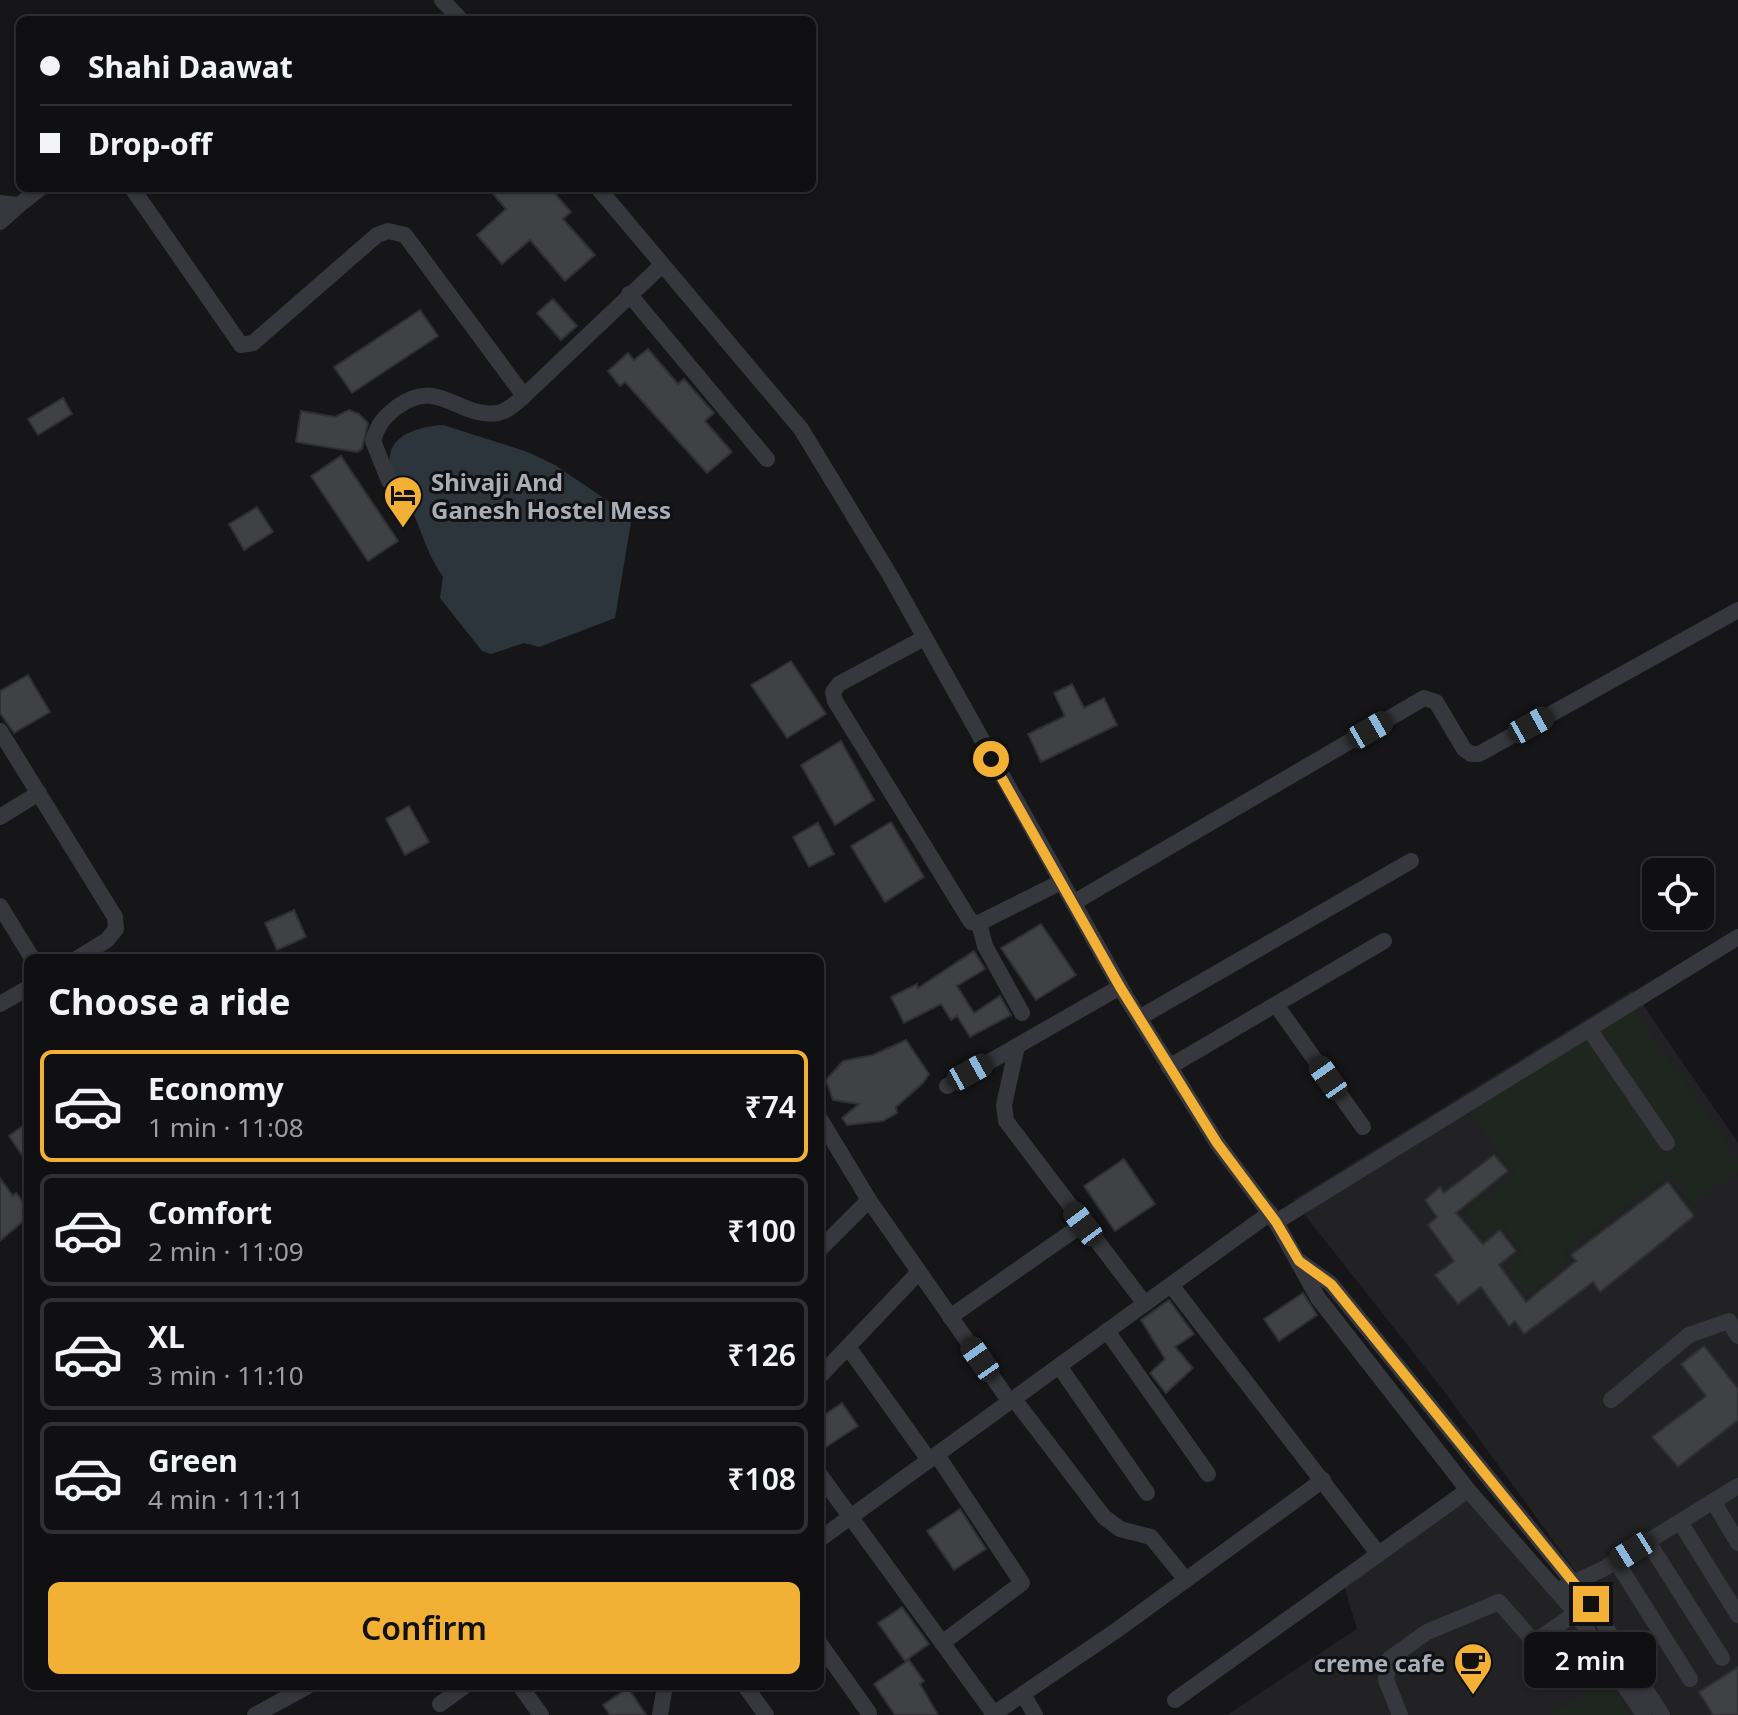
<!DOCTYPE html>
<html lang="en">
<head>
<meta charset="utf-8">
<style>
  :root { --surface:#101012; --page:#19191b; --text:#f1f3f6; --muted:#9c9d9f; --line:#303032; --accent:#f2b134 }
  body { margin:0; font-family:"Noto Sans",sans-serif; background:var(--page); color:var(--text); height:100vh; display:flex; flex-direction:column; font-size:30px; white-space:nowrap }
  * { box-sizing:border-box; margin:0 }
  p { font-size:26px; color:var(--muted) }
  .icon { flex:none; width:44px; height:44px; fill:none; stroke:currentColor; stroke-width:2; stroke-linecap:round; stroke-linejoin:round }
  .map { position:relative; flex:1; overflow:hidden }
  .panel { position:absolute; left:24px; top:954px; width:800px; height:736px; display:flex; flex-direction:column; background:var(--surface); border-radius:12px; box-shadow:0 2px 6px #0004,0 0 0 2px var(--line) }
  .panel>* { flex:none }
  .guide { position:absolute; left:16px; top:16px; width:800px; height:176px; border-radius:12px; box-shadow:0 2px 6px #0004,0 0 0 2px var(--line); display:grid; align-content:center; height:176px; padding:0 24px; background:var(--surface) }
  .buttons { position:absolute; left:1642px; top:858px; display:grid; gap:16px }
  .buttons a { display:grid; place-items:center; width:72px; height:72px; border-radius:12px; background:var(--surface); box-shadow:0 2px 6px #0004,0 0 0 2px var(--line); font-size:40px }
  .end { position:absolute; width:36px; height:36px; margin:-18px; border:10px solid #f2b134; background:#111; box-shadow:0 0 0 4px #111 }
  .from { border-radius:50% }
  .bubble { position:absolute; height:56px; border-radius:12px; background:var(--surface); box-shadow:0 2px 6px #0004,0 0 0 2px var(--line); font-size:26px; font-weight:600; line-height:56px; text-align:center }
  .car { position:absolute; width:24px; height:48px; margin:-24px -12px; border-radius:10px; box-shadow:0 0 6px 2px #0007; background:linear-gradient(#222 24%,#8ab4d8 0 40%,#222 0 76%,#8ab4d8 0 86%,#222 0) }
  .guide b { display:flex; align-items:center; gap:28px; height:76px; font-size:30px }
  .guide b+b { border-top:2px solid var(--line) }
  .guide i { width:20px; height:20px; background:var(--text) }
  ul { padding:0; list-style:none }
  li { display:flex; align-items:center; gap:24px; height:112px; margin:0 16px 12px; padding:0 8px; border:4px solid var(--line); border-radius:12px }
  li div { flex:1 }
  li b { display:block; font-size:30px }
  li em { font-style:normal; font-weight:600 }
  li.on { border-color:var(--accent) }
  li>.icon { width:72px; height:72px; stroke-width:1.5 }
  h2 { padding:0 24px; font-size:36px; line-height:96px }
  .cta { display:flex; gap:16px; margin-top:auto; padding:16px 24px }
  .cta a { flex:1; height:92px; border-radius:12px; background:var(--accent); color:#111; font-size:32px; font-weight:600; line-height:92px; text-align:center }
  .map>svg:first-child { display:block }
  .built { fill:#222225 }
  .green { fill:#1e261f }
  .water { fill:#2c353c }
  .building { fill:#404145; stroke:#303034; stroke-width:2 }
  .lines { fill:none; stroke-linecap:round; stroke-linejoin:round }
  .minor { stroke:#37383d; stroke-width:16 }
  .route { stroke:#f2b134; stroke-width:10 }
  .labels { text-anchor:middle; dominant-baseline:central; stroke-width:6; stroke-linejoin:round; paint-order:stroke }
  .poi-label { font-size:24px; font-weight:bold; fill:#a8adb8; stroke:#111113; text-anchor:start }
</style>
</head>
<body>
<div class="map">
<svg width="1738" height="1715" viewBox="0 0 1738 1715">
  <rect width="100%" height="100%" fill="#161618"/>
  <!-- built -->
  <g class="built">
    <path d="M1633,990L1738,1143V1715H1670L1606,1613L1447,1395L1293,1200Z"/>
    <path d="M1471,1487L1566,1606L1639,1715H1227L1357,1629L1344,1586Z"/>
  </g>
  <!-- green -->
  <g class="green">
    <path d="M1629,1002L1738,1159V1171L1693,1206L1669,1175L1563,1253L1568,1262L1526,1295L1505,1266L1523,1251L1504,1225L1484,1238L1465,1212L1515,1173L1464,1105Z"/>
    <path d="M1606,1679L1630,1715H1551Z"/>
  </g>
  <!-- water -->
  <path class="water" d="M443,425L528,452L555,465L611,503L631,522L615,618L539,647L524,643L491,654L482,651L440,598L443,577C427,554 422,532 411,508C406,499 399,490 395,481C376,441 410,427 443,425Z"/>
  <!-- building -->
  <g class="building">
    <path d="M488,188H550L571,212L563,219L595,255L565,281L530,240L502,264L477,235L506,209Z"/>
    <path d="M553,299L577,326L561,340L537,313Z"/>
    <path d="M420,310L438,336L352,393L334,367Z"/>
    <path d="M648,349L678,384L684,379L714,413L705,421L732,452L707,473L625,382L620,386L608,371L628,353L634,360Z"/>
    <path d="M63,398L72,414L38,435L28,419Z"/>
    <path d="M349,410L359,414L368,423L362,449L357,452L296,442L301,411L335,417Z"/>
    <path d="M341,456L398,541L368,561L311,476Z"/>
    <path d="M257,507L273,532L244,550L229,524Z"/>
    <path d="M791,661L826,714L787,738L751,685Z"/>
    <path d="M28,675L50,712L14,733L0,713V691Z"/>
    <path d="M1072,684L1084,708L1104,698L1117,725L1041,762L1028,734L1065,716L1054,693Z"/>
    <path d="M841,741L874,800L835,825L801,765Z"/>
    <path d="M409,806L429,842L405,855L386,819Z"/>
    <path d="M891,822L924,877L885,902L851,846Z"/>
    <path d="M818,823L834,854L809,867L793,837Z"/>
    <path d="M294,910L306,937L277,950L265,923Z"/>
    <path d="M1041,924L1076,975L1036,1000L1001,948Z"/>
    <path d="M974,951L985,969L957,986L974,1013L1000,996L1011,1015L970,1037L957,1016L951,1020L941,1004L904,1023L891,997L917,984L918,988Z"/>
    <path d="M906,1040L929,1074L923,1083L896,1107L897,1113L883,1121L847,1125L842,1118L859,1104L833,1100L826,1080L843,1061L873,1055Z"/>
    <path d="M28,1122V1164L9,1136Z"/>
    <path d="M1494,1155L1508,1171L1456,1213L1483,1244L1500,1230L1516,1251L1499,1265L1526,1302L1576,1261L1571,1255L1668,1182L1694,1216L1600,1292L1593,1282L1524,1334L1515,1321L1509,1326L1481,1287L1458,1304L1435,1275L1454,1261L1428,1225L1437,1217L1425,1200L1440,1187L1444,1193Z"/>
    <path d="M1124,1159L1155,1204L1115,1231L1084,1186Z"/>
    <path d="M0,1178L13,1196L16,1193L28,1208V1217L0,1241Z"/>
    <path d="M1303,1293L1317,1315L1279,1341L1264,1319Z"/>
    <path d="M1169,1300L1194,1334L1175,1347L1193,1368L1166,1393L1150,1373L1165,1359L1141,1320Z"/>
    <path d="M1704,1346L1738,1389V1420L1678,1467L1652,1437L1706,1396L1681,1364Z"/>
    <path d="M842,1403L858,1426L820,1451V1418Z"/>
    <path d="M960,1509L986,1549L954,1570L927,1531Z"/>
    <path d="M902,1607L929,1644L905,1661L878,1623Z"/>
    <path d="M909,1660L924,1681L920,1684L938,1715H895L874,1684Z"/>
    <path d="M1738,1667V1715H1713L1699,1692Z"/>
    <path d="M628,1688L646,1715H610L603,1705Z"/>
  </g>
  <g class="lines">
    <!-- minor -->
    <g class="minor">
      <path d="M442,0L461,20"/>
      <path d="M132,188L241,345L253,343L377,235L388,231L405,235L524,396L662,265"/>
      <path d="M598,188L801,429L891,577L1126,997L1217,1143L1276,1222L1318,1298L1468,1490L1576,1613L1644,1715"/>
      <path d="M0,203L19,205L41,188"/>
      <path d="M0,222L19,205"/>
      <path d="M629,294L767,459"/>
      <path d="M389,481L373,441C378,424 383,418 397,407C439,376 458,419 498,413C508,411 516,403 524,396"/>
      <path d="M924,638L839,684L833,692L835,701L971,922L979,923L1061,882"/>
      <path d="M0,731L115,917L116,929L107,940L78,958"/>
      <path d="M0,817L39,793"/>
      <path d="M1073,903L1424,698L1436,702L1464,749L1471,754H1479L1738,610"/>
      <path d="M0,906L32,958"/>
      <path d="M979,923L985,946L1022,1013"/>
      <path d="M0,1004L28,988"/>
      <path d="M1276,1005L1363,1127"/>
      <path d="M1139,1018L1411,861"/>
      <path d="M1589,1029L1667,1143"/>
      <path d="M1017,1046L1004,1105L1006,1121L1145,1304"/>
      <path d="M1169,1067L1384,941"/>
      <path d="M947,1086L1120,987"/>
      <path d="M820,1119L869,1200L1010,1402"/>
      <path d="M1276,1222L1738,937"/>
      <path d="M820,1249L869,1200"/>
      <path d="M1299,1261L1331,1284L1591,1604L1662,1715"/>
      <path d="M1171,1285L1377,1552"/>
      <path d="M950,1317L1083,1224"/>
      <path d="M1107,1331L1208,1474"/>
      <path d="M848,1347L929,1460"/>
      <path d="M1059,1366L1147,1493"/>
      <path d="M820,1376L919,1272"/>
      <path d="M1014,1399L1104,1517L1120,1529L1151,1537L1186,1580"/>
      <path d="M1611,1400L1689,1335L1729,1321L1738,1336"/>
      <path d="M937,1455L1022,1583L942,1643"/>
      <path d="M820,1475L994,1714"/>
      <path d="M1713,1501L1738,1543"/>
      <path d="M1680,1522L1738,1615"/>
      <path d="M820,1539L1270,1213"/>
      <path d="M1648,1542L1722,1658"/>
      <path d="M1616,1561L1690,1679"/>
      <path d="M1564,1587L1603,1569L1738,1486"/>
      <path d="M820,1644L869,1713"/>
      <path d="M520,1686L541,1715"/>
      <path d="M745,1686L766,1715"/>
      <path d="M1023,1694L1035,1715"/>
      <path d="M1175,1700L1468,1490"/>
      <path d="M440,1704L465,1686"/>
      <path d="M255,1715L308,1686"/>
      <path d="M660,1715L665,1686"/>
      <path d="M992,1715L1117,1630L1323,1480"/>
      <path d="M1400,1715L1386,1680L1389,1659L1427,1632L1499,1602L1534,1642L1576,1613"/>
    </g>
  </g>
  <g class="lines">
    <!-- route -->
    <path class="route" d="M991,759L1120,987L1217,1143L1276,1222L1299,1261L1331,1284L1591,1604"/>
  </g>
  <!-- icons -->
  <defs>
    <g id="hotel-pin" transform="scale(2)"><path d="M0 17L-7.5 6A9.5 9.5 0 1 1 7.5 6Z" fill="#f2b134" stroke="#111113"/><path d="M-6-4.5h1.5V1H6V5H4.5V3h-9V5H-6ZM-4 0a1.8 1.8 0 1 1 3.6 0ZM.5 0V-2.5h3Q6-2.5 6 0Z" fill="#111"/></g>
    <g id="cafe-pin" transform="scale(2)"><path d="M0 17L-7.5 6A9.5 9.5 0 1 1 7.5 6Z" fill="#f2b134" stroke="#111113"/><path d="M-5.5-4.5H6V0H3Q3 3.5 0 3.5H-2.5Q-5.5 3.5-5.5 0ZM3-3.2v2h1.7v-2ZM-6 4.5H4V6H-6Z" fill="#111"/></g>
  </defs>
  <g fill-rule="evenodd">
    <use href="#hotel-pin" x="403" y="495"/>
    <use href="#cafe-pin" x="1473" y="1662"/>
  </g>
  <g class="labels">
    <!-- poi labels -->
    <g class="poi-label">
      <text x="431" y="481">Shivaji And<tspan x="431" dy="28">Ganesh Hostel Mess</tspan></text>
      <text x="1445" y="1662" text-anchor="end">creme cafe</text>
    </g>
  </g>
</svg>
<div class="buttons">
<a><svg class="icon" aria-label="locate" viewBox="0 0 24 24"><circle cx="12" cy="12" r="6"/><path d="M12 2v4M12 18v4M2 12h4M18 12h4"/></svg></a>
</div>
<i class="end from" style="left:991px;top:759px"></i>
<i class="end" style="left:1591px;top:1604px"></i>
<div class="bubble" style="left:1524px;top:1632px;width:132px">2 min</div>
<i class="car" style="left:1531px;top:725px;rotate:61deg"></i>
<i class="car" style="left:1370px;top:730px;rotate:60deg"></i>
<i class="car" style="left:970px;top:1072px;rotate:61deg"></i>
<i class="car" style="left:1328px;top:1078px;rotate:325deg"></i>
<i class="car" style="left:1083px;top:1224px;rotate:323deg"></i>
<i class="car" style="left:980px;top:1359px;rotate:325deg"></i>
<i class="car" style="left:1632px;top:1551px;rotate:238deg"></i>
<div class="guide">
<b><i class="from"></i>Shahi Daawat</b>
<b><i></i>Drop-off</b>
</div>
<section class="panel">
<h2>Choose a ride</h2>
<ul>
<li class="on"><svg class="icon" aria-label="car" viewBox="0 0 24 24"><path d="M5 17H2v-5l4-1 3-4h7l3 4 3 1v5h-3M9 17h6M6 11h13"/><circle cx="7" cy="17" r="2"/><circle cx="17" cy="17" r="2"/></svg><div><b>Economy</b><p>1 min · 11:08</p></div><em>₹74</em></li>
<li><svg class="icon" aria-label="car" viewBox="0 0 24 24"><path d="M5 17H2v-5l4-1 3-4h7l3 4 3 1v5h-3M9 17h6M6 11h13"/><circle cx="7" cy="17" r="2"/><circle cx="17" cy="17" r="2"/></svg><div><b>Comfort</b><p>2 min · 11:09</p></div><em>₹100</em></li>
<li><svg class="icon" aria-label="car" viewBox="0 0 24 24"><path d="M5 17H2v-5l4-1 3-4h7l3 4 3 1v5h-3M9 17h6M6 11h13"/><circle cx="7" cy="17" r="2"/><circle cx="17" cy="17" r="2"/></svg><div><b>XL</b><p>3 min · 11:10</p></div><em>₹126</em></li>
<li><svg class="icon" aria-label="car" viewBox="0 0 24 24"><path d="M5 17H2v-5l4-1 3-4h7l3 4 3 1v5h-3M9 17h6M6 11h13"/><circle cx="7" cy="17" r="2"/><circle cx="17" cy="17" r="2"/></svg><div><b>Green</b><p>4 min · 11:11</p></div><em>₹108</em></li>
</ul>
<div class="cta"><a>Confirm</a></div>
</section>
</div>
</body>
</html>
